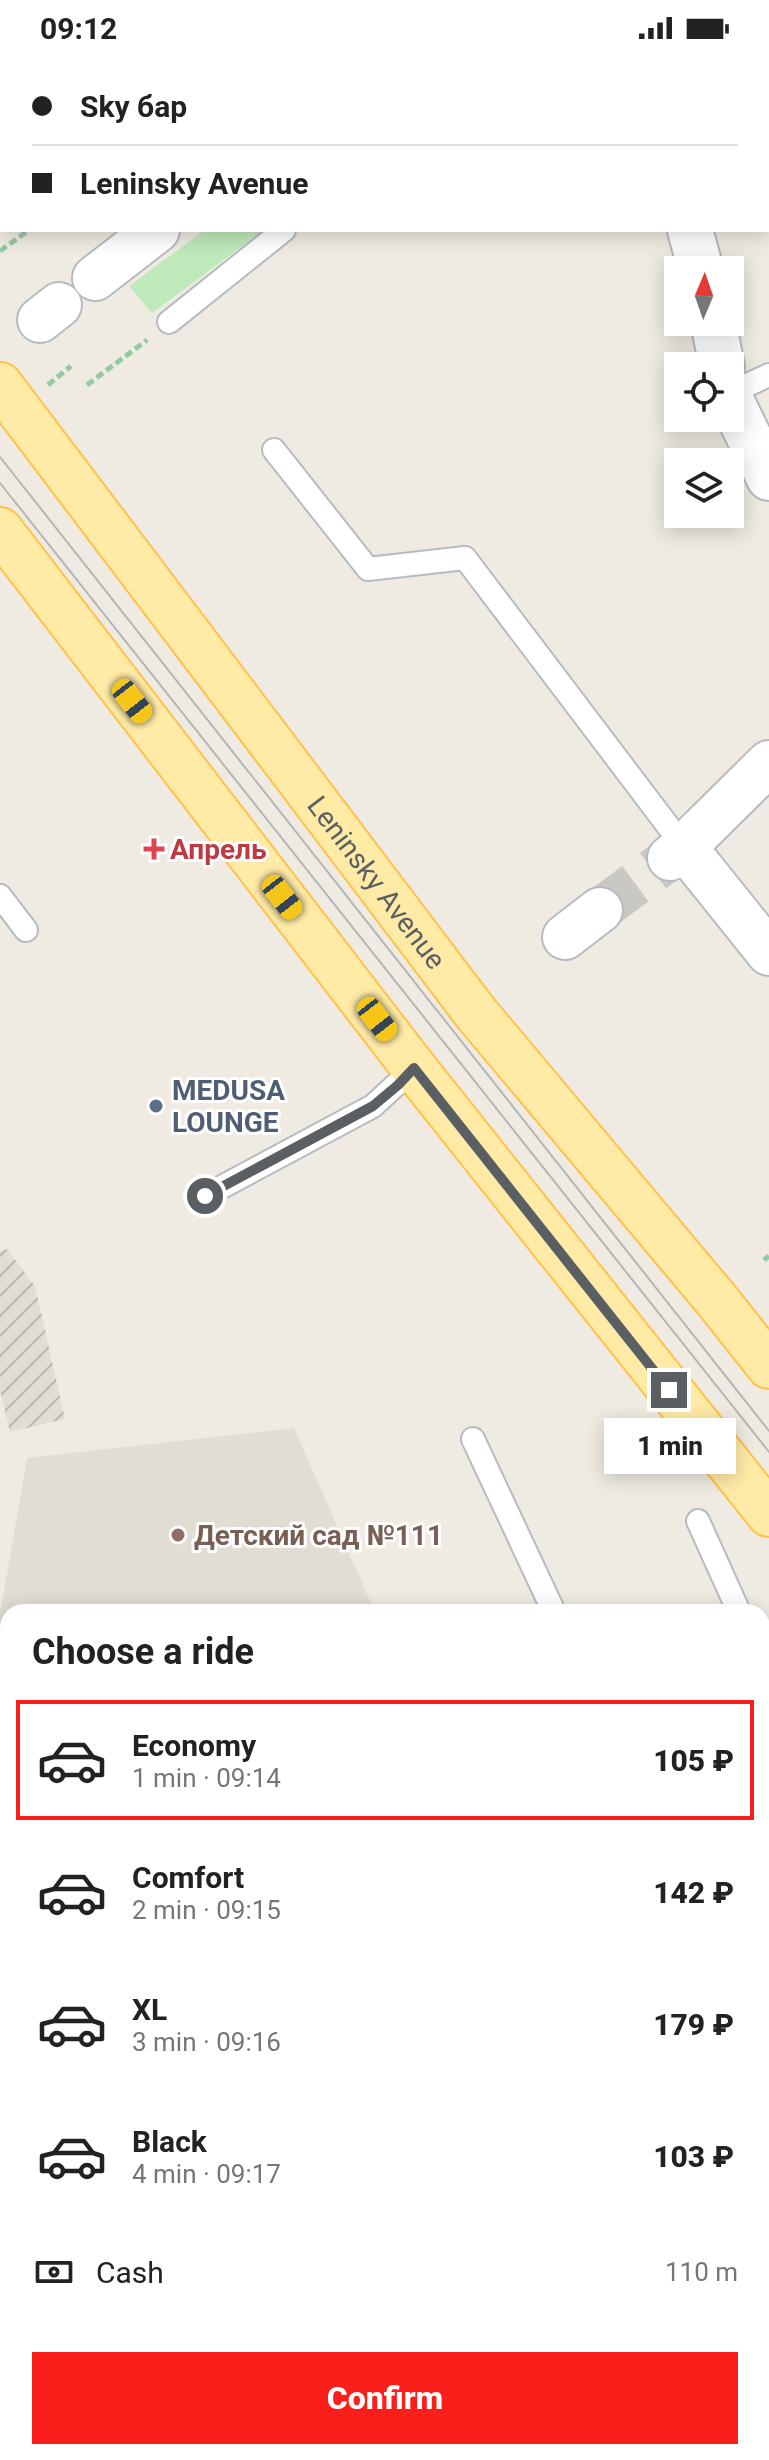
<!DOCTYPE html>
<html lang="en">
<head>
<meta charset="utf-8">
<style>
  :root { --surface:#fff; --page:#f2f2f2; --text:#222; --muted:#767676; --line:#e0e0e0; --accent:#fb1f1c }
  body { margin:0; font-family:Roboto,sans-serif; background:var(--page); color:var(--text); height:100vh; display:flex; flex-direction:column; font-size:30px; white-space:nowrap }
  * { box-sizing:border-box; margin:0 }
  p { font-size:26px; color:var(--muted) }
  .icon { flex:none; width:44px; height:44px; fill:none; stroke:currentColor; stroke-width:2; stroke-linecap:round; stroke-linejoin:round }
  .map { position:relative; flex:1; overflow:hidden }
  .drawer { position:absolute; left:0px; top:1548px; width:770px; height:856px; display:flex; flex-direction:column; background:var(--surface); border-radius:24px 24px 0 0; box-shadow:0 4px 20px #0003 }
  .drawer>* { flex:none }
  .top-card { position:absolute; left:0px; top:0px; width:770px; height:176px; box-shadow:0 4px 20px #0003; display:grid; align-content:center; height:176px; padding:0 32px; background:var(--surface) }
  .needle { width:52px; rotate:2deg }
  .buttons { position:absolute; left:664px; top:200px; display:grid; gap:16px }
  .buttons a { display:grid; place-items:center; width:80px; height:80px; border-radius:0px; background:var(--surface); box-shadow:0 4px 20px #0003; font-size:40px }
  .end { position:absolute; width:36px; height:36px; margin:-18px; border:10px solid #5a5f64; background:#fff; box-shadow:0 0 0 4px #fff }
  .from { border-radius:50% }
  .bubble { position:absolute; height:56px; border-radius:0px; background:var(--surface); box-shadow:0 4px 20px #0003; font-size:26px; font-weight:800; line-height:56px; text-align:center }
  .car { position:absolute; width:24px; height:48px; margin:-24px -12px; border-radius:10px; box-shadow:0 0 6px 2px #0007; background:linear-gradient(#f5c518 24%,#345 0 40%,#f5c518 0 76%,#345 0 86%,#f5c518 0) }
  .top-card b { display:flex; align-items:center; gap:28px; height:76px; font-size:30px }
  .top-card b+b { border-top:2px solid var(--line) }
  .top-card i { width:20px; height:20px; background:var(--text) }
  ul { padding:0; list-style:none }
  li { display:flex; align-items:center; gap:24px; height:120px; margin:0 16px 12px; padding:0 16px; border:4px solid transparent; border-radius:0px }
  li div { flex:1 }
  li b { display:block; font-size:30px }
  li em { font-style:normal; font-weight:800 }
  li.active { border-color:var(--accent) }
  li>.icon { width:72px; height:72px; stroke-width:1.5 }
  h2 { padding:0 32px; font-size:36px; line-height:96px }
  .pay { display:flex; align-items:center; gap:20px; height:88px; padding:0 32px; font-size:30px }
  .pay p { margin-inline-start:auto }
  .button { display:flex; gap:16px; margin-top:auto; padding:16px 32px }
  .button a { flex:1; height:92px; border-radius:0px; background:var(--accent); color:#fff; font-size:32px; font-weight:800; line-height:92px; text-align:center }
  .status { display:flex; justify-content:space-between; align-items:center; height:56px; padding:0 40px; background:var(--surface); direction:ltr }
  .status svg { height:22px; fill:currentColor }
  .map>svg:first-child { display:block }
  .industrial { fill:url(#industrial-furrows) }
  .education { fill:#e1ddd2 }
  .grass { fill:#bee9bb }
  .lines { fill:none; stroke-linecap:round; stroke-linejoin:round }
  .street-tunnel { stroke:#cac8c2; stroke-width:44; stroke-dasharray:44 22; stroke-linecap:butt }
  .lane-casing { stroke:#b7bbc0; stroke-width:26 }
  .street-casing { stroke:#b7bbc0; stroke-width:48 }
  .secondary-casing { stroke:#b7bcc2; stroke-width:48 }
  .primary-casing { stroke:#ffc14a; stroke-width:48 }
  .path { stroke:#94caa0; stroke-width:5; stroke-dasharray:8 4; stroke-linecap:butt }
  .lane { stroke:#fff; stroke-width:22 }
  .street { stroke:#fff; stroke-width:44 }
  .secondary { stroke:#fff; stroke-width:44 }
  .primary { stroke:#ffeba6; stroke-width:44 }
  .tram { stroke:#b4b5b5; stroke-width:2 }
  .route { stroke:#5a5f64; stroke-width:10 }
  .health-dot { fill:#e0444e; stroke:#fff; stroke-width:3 }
  .service-dot { fill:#5c6f8a; stroke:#fff; stroke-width:3 }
  .education-dot { fill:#8d6e63; stroke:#fff; stroke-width:3 }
  .labels { text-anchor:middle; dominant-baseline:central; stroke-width:6; stroke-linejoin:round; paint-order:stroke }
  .health-label { font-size:28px; font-weight:bold; fill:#be3a42; stroke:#fff; text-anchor:start }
  .street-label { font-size:28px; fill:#5a5f64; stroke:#fff }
  .service-label { font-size:28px; font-weight:bold; fill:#4e5e75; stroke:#fff; text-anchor:start }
  .education-label { font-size:28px; font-weight:bold; fill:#785e54; stroke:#fff; text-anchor:start }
</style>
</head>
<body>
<div class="status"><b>09:12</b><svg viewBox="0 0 49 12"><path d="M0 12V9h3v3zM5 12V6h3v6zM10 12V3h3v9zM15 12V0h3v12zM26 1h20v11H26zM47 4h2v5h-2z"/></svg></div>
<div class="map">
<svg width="769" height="2404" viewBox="0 0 769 2404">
  <defs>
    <pattern id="industrial-furrows" width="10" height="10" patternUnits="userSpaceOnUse" patternTransform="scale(2)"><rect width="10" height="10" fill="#dfddd6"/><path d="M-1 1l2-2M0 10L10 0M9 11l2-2" fill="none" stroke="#b8b6b1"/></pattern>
  </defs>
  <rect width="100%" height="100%" fill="#efebe2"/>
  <!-- industrial -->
  <path class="industrial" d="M7,1193L35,1230L65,1363L10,1376L0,1334V1195Z"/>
  <!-- education -->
  <g class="education">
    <path d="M294,1372L375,1556H8V1740L0,1739V1558L27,1402Z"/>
    <path d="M8,2027V2266L0,2265V2031Z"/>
  </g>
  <!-- grass -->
  <path class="grass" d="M205,174H264L152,257L129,230Z"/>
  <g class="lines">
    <!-- street-tunnel -->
    <path class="street-tunnel" d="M600,854L670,802"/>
    <!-- lane casing -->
    <g class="lane-casing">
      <g id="lane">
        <path d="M254,2L257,0"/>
        <path d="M497,2L500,0"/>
        <path d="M169,266L284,174"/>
        <path d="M730,337L769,319"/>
        <path d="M274,394L368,513L465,502L684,791"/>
        <path d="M0,840L26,874"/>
        <path d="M205,1140L373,1050L414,1012"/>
        <path d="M473,1383L554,1556"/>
        <path d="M698,1465L739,1556"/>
        <path d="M762,1605L769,1620"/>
      </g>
    </g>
    <!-- street casing -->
    <g class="street-casing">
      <g id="street">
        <path d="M17,0L18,2"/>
        <path d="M641,0V2"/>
        <path d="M52,2L55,0"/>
        <path d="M382,2L384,0"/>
        <path d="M690,174L701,214"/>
        <path d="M95,222L157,174"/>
        <path d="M40,264L59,249"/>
        <path d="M713,266L722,310"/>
        <path d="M730,342L769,422"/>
        <path d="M684,791L769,897"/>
        <path d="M670,802L684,791L769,707"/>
        <path d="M565,881L600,854"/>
        <path d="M762,1809H769"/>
        <path d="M762,2120H769"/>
        <path d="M392,2404V2396"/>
      </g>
    </g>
    <!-- secondary casing -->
    <g class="secondary-casing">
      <g id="secondary">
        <path d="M0,2297L8,2299"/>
        <path d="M611,2396L659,2404"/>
      </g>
    </g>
    <!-- primary casing -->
    <g class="primary-casing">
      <g id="primary">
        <path id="s1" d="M0,329L475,956L720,1248L769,1310"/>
        <path d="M0,474L414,1012L769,1458"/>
      </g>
    </g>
    <!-- path -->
    <g class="path">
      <path d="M0,195L29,174"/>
      <path d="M48,329L71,310"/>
      <path d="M87,329L147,284"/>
      <path d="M764,1204L769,1200"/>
    </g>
    <!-- lane -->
    <use href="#lane" class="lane"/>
    <!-- street -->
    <use href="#street" class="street"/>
    <!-- secondary -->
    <use href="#secondary" class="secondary"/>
    <!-- primary -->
    <use href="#primary" class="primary"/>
    <!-- tram -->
    <g class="tram">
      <path d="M0,401L769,1375"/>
      <path d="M0,427L769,1396"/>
    </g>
  </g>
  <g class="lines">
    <!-- route -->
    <path class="route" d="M205,1140L373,1050L398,1029L414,1012L669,1334"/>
  </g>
  <!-- markers -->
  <path class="health-dot" d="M150 781h8v8h8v8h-8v8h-8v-8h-8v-8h8z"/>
  <circle class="service-dot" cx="156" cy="1050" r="8"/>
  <circle class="education-dot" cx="178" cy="1479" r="8"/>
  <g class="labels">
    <!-- health labels -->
    <g class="health-label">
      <text x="170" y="793">Апрель</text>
    </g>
    <!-- street labels -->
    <g class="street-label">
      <text stroke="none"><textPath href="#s1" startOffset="624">Leninsky Avenue</textPath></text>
    </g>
    <!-- service labels -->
    <g class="service-label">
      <text x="172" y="1034">MEDUSA<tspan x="172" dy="32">LOUNGE</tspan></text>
    </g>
    <!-- education labels -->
    <g class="education-label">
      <text x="194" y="1479">Детский сад №111</text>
    </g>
  </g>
</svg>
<div class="buttons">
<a><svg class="needle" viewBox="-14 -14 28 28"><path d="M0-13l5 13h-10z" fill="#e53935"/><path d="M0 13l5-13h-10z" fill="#767676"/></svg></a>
<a><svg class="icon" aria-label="locate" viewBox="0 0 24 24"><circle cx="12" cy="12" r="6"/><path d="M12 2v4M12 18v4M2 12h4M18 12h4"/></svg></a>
<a><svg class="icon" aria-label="layers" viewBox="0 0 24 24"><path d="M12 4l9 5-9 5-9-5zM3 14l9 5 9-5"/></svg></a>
</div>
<i class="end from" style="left:205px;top:1140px"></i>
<i class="end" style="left:669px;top:1334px"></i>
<div class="bubble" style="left:604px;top:1362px;width:132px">1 min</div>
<i class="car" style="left:132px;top:645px;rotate:142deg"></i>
<i class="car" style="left:282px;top:841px;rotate:142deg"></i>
<i class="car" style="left:377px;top:963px;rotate:142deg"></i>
<div class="top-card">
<b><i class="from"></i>Sky бар</b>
<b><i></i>Leninsky Avenue</b>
</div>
<section class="drawer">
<h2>Choose a ride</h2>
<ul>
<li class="active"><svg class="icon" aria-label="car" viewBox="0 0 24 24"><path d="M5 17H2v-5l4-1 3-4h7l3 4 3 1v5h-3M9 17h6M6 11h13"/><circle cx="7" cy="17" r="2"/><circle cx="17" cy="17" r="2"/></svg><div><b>Economy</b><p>1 min · 09:14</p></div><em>105 ₽</em></li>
<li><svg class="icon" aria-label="car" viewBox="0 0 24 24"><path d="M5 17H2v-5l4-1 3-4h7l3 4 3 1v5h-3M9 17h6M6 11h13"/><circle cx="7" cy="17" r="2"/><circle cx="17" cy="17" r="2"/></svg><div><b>Comfort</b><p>2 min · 09:15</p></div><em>142 ₽</em></li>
<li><svg class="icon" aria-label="car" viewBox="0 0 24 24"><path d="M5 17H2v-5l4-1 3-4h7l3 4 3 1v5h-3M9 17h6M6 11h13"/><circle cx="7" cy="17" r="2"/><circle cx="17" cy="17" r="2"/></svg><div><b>XL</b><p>3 min · 09:16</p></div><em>179 ₽</em></li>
<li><svg class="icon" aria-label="car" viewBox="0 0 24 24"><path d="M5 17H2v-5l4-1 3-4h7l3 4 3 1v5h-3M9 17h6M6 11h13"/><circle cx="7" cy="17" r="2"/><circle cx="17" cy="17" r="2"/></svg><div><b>Black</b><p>4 min · 09:17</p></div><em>103 ₽</em></li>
</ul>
<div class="pay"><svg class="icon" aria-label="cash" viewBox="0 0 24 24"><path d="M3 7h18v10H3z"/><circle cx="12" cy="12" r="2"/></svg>Cash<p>110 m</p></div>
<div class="button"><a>Confirm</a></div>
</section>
</div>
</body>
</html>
